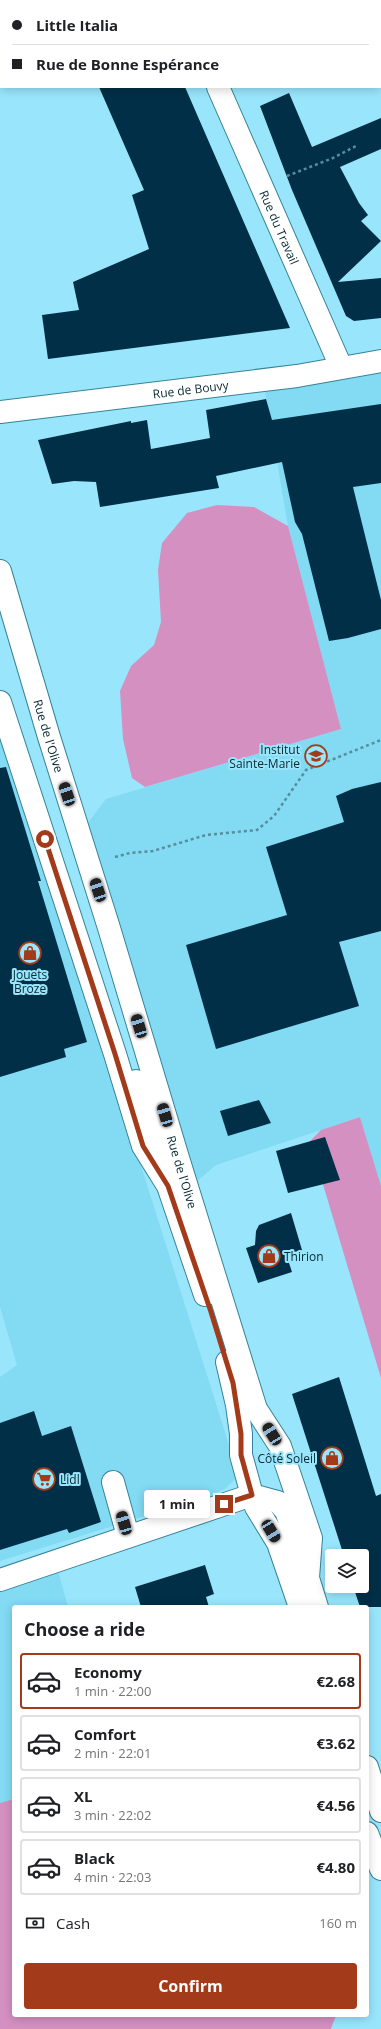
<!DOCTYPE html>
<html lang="en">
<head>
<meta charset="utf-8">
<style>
  :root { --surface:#fff; --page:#f6f6f6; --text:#202124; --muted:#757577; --line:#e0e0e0; --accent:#a33b1a }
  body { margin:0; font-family:"Open Sans",sans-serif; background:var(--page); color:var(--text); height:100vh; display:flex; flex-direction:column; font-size:15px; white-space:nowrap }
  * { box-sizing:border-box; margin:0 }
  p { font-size:13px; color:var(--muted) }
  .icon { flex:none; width:22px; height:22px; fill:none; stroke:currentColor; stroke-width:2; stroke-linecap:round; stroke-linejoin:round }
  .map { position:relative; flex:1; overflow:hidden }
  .sheet { position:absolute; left:12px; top:1605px; width:357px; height:412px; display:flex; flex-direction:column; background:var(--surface); border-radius:4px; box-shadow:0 2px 10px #0003 }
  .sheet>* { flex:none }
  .top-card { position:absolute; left:0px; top:0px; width:381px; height:88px; box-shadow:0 2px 10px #0003; display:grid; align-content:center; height:88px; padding:0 12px; background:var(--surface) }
  .fabs { position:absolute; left:325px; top:1549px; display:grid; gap:8px }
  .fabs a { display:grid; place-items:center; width:44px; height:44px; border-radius:4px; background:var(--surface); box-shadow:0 2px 10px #0003; font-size:20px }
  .end { position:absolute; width:18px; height:18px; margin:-9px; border:5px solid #a33b1a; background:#fff; box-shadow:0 0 0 2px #fff }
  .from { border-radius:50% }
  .bubble { position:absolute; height:28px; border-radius:4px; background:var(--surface); box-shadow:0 2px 10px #0003; font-size:13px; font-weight:700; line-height:28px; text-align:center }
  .car { position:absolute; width:12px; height:24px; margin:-12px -6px; border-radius:5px; box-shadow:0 0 3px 1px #0007; background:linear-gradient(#222 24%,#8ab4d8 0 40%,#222 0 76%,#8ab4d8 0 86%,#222 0) }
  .top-card b { display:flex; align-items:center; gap:14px; height:38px; font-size:15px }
  .top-card b+b { border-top:1px solid var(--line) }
  .top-card i { width:10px; height:10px; background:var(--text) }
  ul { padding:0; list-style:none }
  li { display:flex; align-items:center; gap:12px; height:56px; margin:0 8px 6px; padding:0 4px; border:2px solid var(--line); border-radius:4px }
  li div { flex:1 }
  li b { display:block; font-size:15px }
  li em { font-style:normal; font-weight:700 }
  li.active { border-color:var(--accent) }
  li>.icon { width:36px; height:36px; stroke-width:1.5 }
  h2 { padding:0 12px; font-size:18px; line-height:48px }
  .pay { display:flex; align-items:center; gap:10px; height:44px; padding:0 12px; font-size:15px }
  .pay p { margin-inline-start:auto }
  .button { display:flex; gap:8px; margin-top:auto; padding:8px 12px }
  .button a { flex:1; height:46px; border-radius:4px; background:var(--accent); color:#fff; font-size:16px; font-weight:700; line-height:46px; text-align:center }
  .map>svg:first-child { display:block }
  .built { fill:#82daf3 }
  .forest { fill:#d490c1 }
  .building { fill:#002f47 }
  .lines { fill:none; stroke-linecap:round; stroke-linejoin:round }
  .minor-casing { stroke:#358397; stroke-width:24 }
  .major-casing { stroke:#358397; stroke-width:24 }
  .path { stroke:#558e9e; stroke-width:2.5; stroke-dasharray:3 3; stroke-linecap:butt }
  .minor { stroke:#fff; stroke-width:22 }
  .major { stroke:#fff; stroke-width:22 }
  .route { stroke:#a33b1a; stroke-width:5 }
  .labels { text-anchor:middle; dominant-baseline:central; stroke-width:4; stroke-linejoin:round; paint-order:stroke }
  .street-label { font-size:12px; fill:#072931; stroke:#99e6fc }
  .poi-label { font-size:12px; fill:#072931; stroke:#99e6fc; text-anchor:end }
</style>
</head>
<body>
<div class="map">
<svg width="381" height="2029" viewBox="0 0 381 2029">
  <rect width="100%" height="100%" fill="#99e6fc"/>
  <!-- built -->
  <g class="built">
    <path d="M381,361V1186L360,1117L216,1165L188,1189L78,836L106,799L341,729L288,526L263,380Z"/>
    <path d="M0,718L235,1464V1479L225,1489L213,1495L0,1561V1377L17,1365L0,1307Z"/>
    <path d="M55,1560L68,1607H14V1799L0,1803V1580Z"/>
  </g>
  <!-- forest -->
  <g class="forest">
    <path d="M217,505L254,507L288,526L341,729L145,787L132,778L123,739L120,691L131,666L154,645L161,622L158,570L162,543L187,513Z"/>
    <path d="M360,1117L381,1186V1378L310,1141L321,1130Z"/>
    <path d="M14,1799V2015H336L331,2029H0V1803Z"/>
  </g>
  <!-- building -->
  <g class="building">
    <path d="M99,87H185L290,328L48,359L42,315L79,310L73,282L149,249L132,195L144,190Z"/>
    <path d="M289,93L312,147L381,118V149L340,167L359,203L368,215L361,221L381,241L338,282L381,278V318L354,321L346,316L292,190L260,106Z"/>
    <path d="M266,399L272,420L381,404V483L353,487L381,600V629L348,638L329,641L302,534L295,522L282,462L216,476L219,488L100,507L96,482L74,481L52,484L38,440L131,421V423L147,420L151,449L210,438L206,410Z"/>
    <path d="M6,767L41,881H38L87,1042L64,1049L66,1057L0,1077V768Z"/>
    <path d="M381,782V931L339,942L359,1006L216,1049L186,945L287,915L266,847L344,822L336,796L352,789Z"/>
    <path d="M259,1100L271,1123L228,1136L220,1111Z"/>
    <path d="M325,1137L340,1180L288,1193L276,1151Z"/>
    <path d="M291,1213L302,1250L286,1254L292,1272L258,1283L246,1248L255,1245L256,1231L259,1225Z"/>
    <path d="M339,1377L376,1496L381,1494V1607H360L353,1586H362V1556H344L292,1394Z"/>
    <path d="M34,1411L42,1436L71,1426L101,1522L69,1533L67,1529L0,1550V1423Z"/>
    <path d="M205,1565L214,1594L206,1597L209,1607H141L135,1587Z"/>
  </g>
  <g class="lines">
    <!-- minor casing -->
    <g class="minor-casing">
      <g id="minor">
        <path d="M180,1L182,0"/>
        <path id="s1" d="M218,87L341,367"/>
        <path id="s2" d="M0,412L297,376L381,361"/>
        <path d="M125,1085L136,1081L144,1097L155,1140L182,1187"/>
        <path d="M113,1482L128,1536"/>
        <path d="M0,1580L252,1495L278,1502L286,1511L308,1573"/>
      </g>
    </g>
    <!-- major casing -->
    <g class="major-casing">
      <g id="major">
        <path id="s3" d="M0,571L49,737L109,928L178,1158L256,1409L280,1446L311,1538L308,1578L317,1607"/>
        <path d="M0,702L115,1054L143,1146L168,1186L205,1295"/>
        <path d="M227,1362L237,1405L241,1434V1455L252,1495L256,1507L278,1543L300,1607"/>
        <path d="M367,1767L381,1811"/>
        <path d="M367,1833L381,1869"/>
      </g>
    </g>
    <!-- path -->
    <g class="path">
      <path d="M287,176L333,158L356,146"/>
      <path d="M115,857L130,853L153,851L206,835L257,830L274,816L306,770L381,740"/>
    </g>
    <!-- minor -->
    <use href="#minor" class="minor"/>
    <!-- major -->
    <use href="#major" class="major"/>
  </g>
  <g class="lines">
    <!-- route -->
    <path class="route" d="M45,839L115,1054L143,1146L168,1186L211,1312L233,1383L241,1434V1455L252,1495L224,1504"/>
  </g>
  <!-- icons -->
  <defs>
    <g id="school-ring" transform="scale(1.15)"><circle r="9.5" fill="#99e6fc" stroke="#a33b1a" stroke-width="1.5"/><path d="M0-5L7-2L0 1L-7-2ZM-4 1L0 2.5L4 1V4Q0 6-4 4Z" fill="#a33b1a"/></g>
    <g id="shop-ring" transform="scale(1.15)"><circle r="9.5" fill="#99e6fc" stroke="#a33b1a" stroke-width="1.5"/><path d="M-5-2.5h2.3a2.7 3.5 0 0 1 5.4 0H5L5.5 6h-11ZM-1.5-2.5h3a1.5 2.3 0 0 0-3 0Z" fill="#a33b1a"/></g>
    <g id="supermarket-ring" transform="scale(1.15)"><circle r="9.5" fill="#99e6fc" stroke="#a33b1a" stroke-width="1.5"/><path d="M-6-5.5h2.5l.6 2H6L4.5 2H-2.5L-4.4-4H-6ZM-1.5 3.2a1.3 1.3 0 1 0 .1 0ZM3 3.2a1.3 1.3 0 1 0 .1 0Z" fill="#a33b1a"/></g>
  </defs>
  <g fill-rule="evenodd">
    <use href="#school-ring" x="316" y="756"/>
    <use href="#shop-ring" x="30" y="953"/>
    <use href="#shop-ring" x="269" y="1256"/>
    <use href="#shop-ring" x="332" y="1458"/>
    <use href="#supermarket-ring" x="44" y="1479"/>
  </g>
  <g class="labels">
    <!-- street labels -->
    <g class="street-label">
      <text stroke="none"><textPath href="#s1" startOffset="153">Rue du Travail</textPath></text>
      <text stroke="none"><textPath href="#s2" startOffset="192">Rue de Bouvy</textPath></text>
      <text stroke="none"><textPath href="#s3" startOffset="172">Rue de l'Olive</textPath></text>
      <text stroke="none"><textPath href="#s3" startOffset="628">Rue de l'Olive</textPath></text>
    </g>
    <!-- poi labels -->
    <g class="poi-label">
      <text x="300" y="749">Institut<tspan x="300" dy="14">Sainte-Marie</tspan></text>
      <text x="30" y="974" text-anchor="middle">Jouets<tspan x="30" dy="14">Broze</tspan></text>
      <text x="284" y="1256" text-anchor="start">Thirion</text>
      <text x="316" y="1458">Côté Soleil</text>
      <text x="60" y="1479" text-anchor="start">Lidl</text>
    </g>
  </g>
</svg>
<div class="fabs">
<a><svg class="icon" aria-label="layers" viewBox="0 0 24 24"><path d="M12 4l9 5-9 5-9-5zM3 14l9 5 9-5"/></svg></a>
</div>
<i class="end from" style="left:45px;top:839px"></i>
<i class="end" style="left:224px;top:1504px"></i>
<div class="bubble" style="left:144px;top:1490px;width:66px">1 min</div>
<i class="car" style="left:67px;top:794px;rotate:342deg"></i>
<i class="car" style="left:98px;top:890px;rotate:342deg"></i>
<i class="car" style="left:139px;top:1026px;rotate:343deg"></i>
<i class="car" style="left:165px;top:1115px;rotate:344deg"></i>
<i class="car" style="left:272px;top:1434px;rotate:328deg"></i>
<i class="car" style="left:124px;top:1523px;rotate:344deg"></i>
<i class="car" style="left:271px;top:1531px;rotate:149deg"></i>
<div class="top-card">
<b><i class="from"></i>Little Italia</b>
<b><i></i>Rue de Bonne Espérance</b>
</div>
<section class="sheet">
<h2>Choose a ride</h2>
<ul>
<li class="active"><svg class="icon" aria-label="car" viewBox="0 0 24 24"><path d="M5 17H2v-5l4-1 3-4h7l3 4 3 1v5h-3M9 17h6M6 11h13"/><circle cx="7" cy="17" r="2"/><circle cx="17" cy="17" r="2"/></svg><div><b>Economy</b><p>1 min · 22:00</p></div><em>€2.68</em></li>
<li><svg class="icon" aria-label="car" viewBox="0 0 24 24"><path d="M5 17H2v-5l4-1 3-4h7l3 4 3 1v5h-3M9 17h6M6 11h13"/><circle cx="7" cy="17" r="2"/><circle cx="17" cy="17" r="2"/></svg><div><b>Comfort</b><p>2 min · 22:01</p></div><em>€3.62</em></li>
<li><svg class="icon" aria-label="car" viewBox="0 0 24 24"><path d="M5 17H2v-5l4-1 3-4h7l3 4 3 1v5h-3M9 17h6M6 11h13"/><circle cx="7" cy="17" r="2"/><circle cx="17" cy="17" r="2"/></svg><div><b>XL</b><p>3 min · 22:02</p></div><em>€4.56</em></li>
<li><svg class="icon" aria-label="car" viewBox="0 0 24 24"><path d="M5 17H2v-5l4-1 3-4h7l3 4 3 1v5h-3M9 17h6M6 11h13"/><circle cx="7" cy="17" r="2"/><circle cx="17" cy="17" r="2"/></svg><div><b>Black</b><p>4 min · 22:03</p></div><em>€4.80</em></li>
</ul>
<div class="pay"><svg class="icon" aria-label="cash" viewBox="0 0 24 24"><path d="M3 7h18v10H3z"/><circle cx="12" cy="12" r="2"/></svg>Cash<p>160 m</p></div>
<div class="button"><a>Confirm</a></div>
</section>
</div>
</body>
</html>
